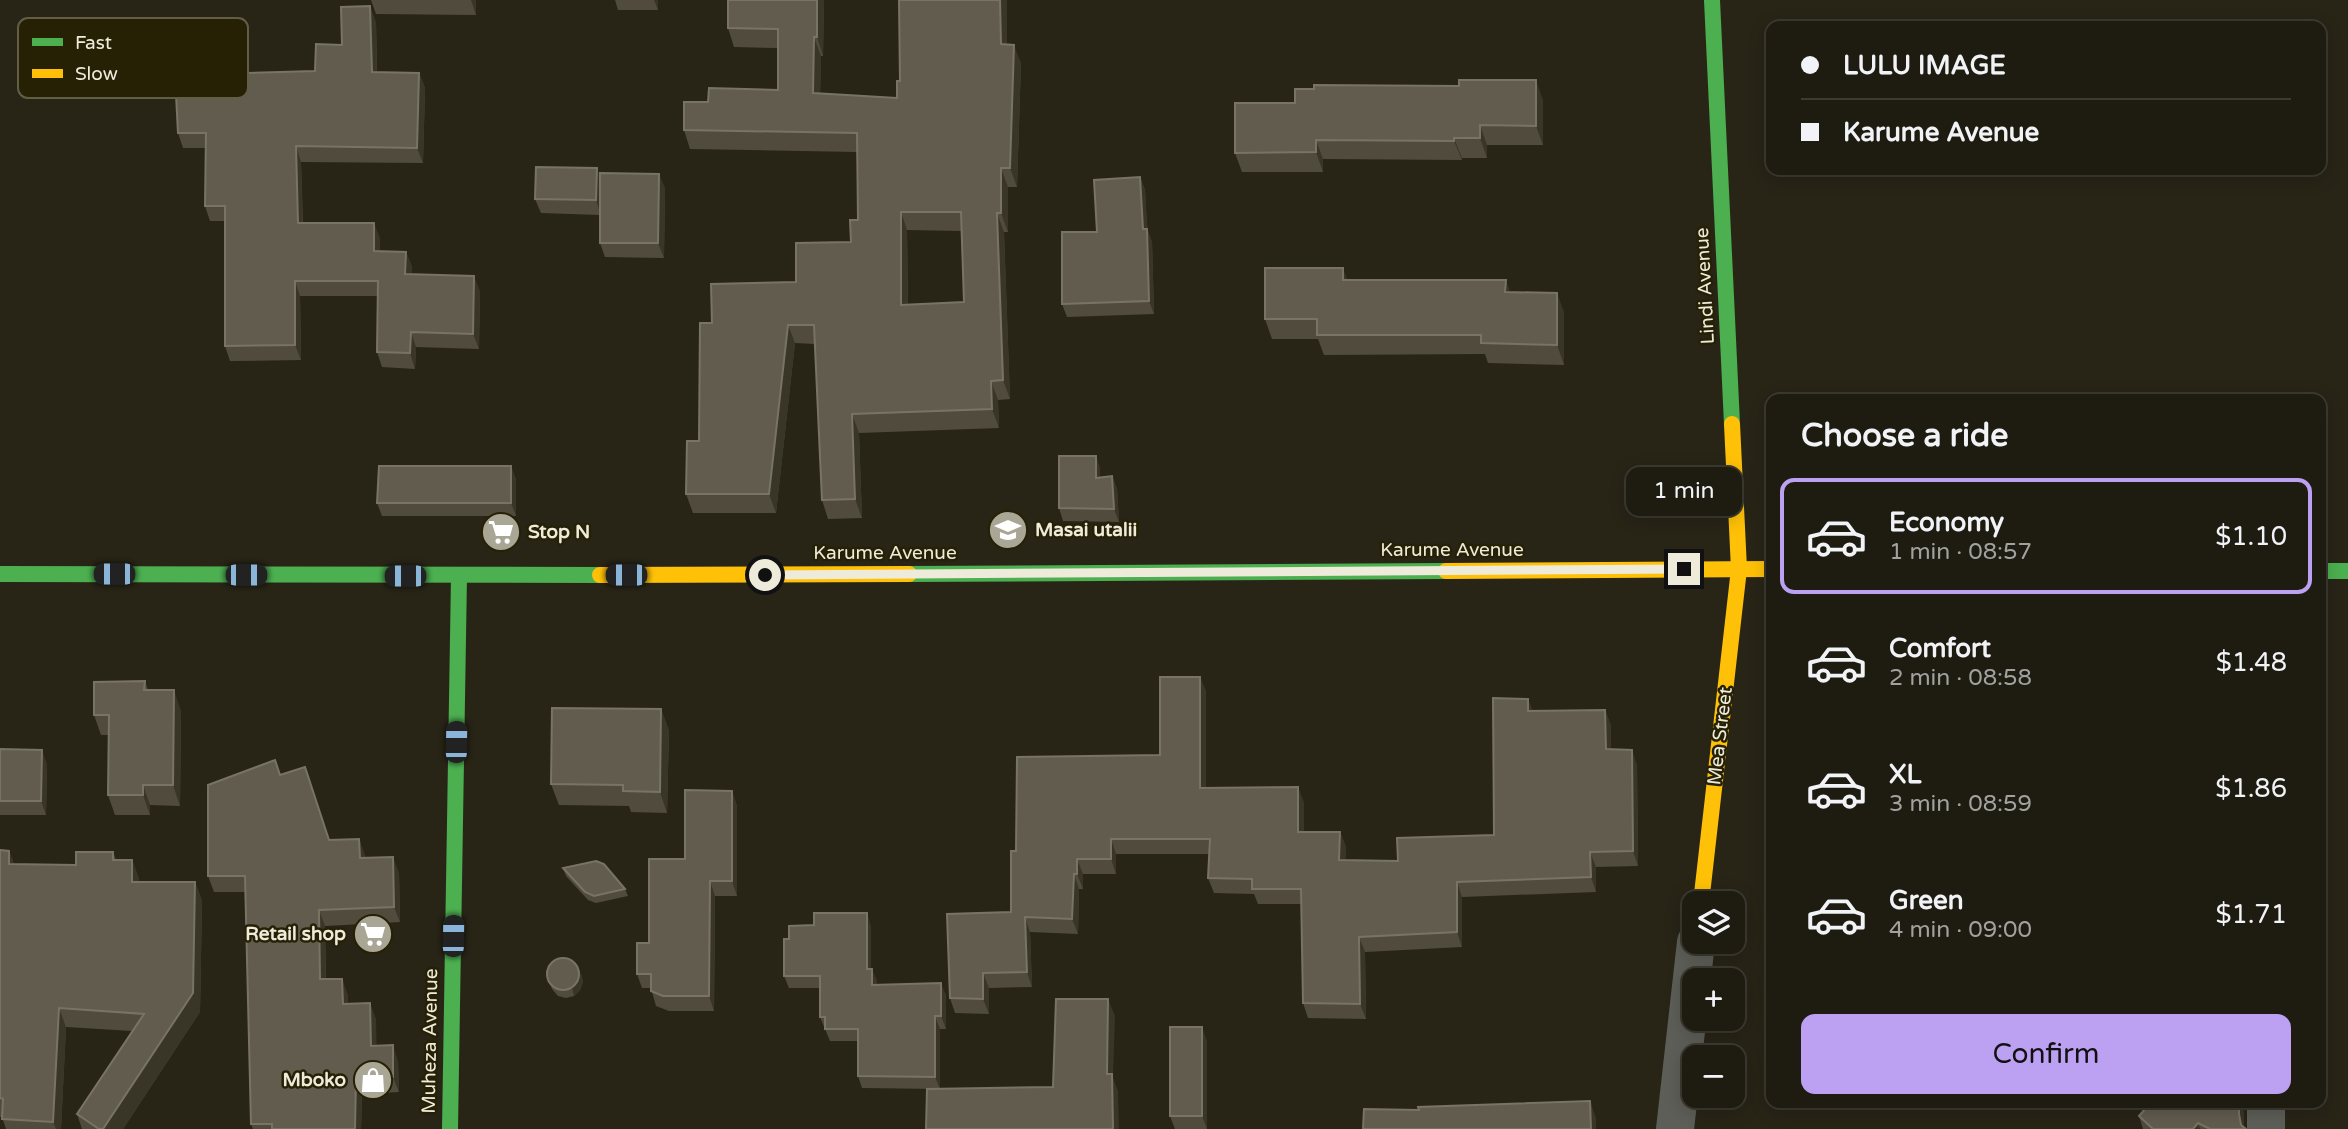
<!DOCTYPE html>
<html lang="en">
<head>
<meta charset="utf-8">
<style>
  :root { --surface:#1e1c11; --page:#2b291f; --text:#f1f3f6; --muted:#a1a19f; --line:#3c3a31; --accent:#bca0f2 }
  body { margin:0; font-family:"Varela Round",sans-serif; background:var(--page); color:var(--text); height:100vh; display:flex; flex-direction:column; font-size:26px; white-space:nowrap }
  * { box-sizing:border-box; margin:0 }
  p { font-size:23px; color:var(--muted) }
  .icon { flex:none; width:38px; height:38px; fill:none; stroke:currentColor; stroke-width:2; stroke-linecap:round; stroke-linejoin:round }
  .map { position:relative; flex:1; overflow:hidden }
  .details { position:absolute; left:1766px; top:394px; width:560px; height:714px; display:flex; flex-direction:column; background:var(--surface); border-radius:14px; box-shadow:0 4px 18px #0003,0 0 0 2px var(--line) }
  .details>* { flex:none }
  .banner { position:absolute; left:1766px; top:21px; width:560px; height:154px; border-radius:14px; box-shadow:0 4px 18px #0003,0 0 0 2px var(--line); display:grid; align-content:center; height:154px; padding:0 35px; background:var(--surface) }
  .tools { position:absolute; left:1682px; top:891px; display:grid; gap:14px }
  .tools a { display:grid; place-items:center; width:63px; height:63px; border-radius:14px; background:var(--surface); box-shadow:0 4px 18px #0003,0 0 0 2px var(--line); font-size:35px }
  .end { position:absolute; width:32px; height:32px; margin:-16px; border:9px solid #eeebdb; background:#111; box-shadow:0 0 0 4px #111 }
  .from { border-radius:50% }
  .bubble { position:absolute; height:49px; border-radius:14px; background:var(--surface); box-shadow:0 4px 18px #0003,0 0 0 2px var(--line); font-size:23px; font-weight:600; line-height:49px; text-align:center }
  .car { position:absolute; width:21px; height:42px; margin:-21px -10px; border-radius:9px; box-shadow:0 0 5px 2px #0007; background:linear-gradient(#222 24%,#8ab4d8 0 40%,#222 0 76%,#8ab4d8 0 86%,#222 0) }
  .banner b { display:flex; align-items:center; gap:24px; height:66px; font-size:26px }
  .banner b+b { border-top:2px solid var(--line) }
  .banner i { width:18px; height:18px; background:var(--text) }
  ul { padding:0; list-style:none }
  li { display:flex; align-items:center; gap:21px; height:116px; margin:0 14px 10px; padding:0 21px; border:4px solid transparent; border-radius:14px }
  li div { flex:1 }
  li b { display:block; font-size:26px }
  li em { font-style:normal; font-weight:600 }
  li.current { border-color:var(--accent) }
  li>.icon { width:63px; height:63px; stroke-width:1.5 }
  h2 { padding:0 35px; font-size:32px; line-height:84px }
  .action { display:flex; gap:14px; margin-top:auto; padding:14px 35px }
  .action a { flex:1; height:80px; border-radius:14px; background:var(--accent); color:#111; font-size:28px; font-weight:600; line-height:80px; text-align:center }
  .map>svg:first-child { display:block }
  .lines { fill:none; stroke-linecap:round; stroke-linejoin:round }
  .street { stroke:#5e5e58; stroke-width:38 }
  .fast { stroke:#4caf50; stroke-width:16 }
  .slow { stroke:#ffc107; stroke-width:16 }
  .wall { fill:#514b3e; fill-rule:evenodd }
  .shaded-wall { fill:#393527 }
  .building { fill:#625c4f; stroke:#787365; stroke-width:2; fill-rule:evenodd }
  .route { stroke:#eeebdb; stroke-width:9 }
  .labels { text-anchor:middle; dominant-baseline:central; stroke-width:5; stroke-linejoin:round; paint-order:stroke }
  .street-label { font-size:19px; fill:#eeebdb; stroke:#262105 }
  .poi-label { font-size:19px; font-weight:bold; fill:#eeebdb; stroke:#262105; text-anchor:start }
  .key { fill:#262105; stroke:#625e45; stroke-width:2 }
  .key-label { font-size:19px; fill:#eeebdb }
</style>
</head>
<body>
<div class="map">
<svg width="2348" height="1129" viewBox="0 0 2348 1129">
  <rect width="100%" height="100%" fill="#282517"/>
  <g class="lines">
    <!-- street -->
    <g class="street">
      <path d="M1675,1129L1696,942"/>
      <path d="M2266,1129V1102"/>
    </g>
    <!-- fast -->
    <g class="fast">
      <path d="M1712,0L1732,424"/>
      <path d="M2320,571H2348"/>
      <path d="M0,574L600,575"/>
      <path d="M909,574L1446,571"/>
      <path d="M450,1129L459,576"/>
    </g>
    <!-- slow -->
    <g class="slow">
      <path d="M1446,571L1771,569"/>
      <path d="M600,575L909,574"/>
      <path d="M1701,903L1739,569L1732,424"/>
    </g>
  </g>
  <!-- wall -->
  <g class="wall">
    <path d="M371,0H476V15L376,14Z"/>
    <path d="M615,0H658V10H618Z"/>
    <path d="M824,0L823,56H821L820,93L897,98L900,81L899,0H1007V45L1021,63L1017,187H1008V232H1004L1010,399L998,400L999,428L859,433L862,518L828,519L822,500L815,344L795,343L776,513H693L686,494L699,441L712,323L796,282L851,242L858,220L857,152L690,149L684,130L708,102L778,90V48L734,47L728,28ZM907,230L962,231L964,302L908,304Z"/>
    <path d="M376,22L377,72L419,73L425,88L423,163L301,162L303,223L380,238V251L406,252L412,267L411,274L480,291L479,349L416,347L415,369L382,367L377,352L378,296H300L301,360L230,361L225,346V221H210L205,206L206,148H183L178,133L315,71L342,45Z"/>
    <path d="M1543,100V145H1487V158H1462V160L1323,159V172H1242L1235,153L1295,103Z"/>
    <path d="M1140,177L1145,190L1147,229L1152,242L1154,314L1067,317L1062,304L1097,232Z"/>
    <path d="M600,178L665,188L664,258L605,257L600,243V215L541,213L535,199Z"/>
    <path d="M1347,280L1510,292L1564,312V365L1488,363L1485,354L1324,355L1318,339H1272L1265,319Z"/>
    <path d="M1096,456L1100,469V477L1112,476L1117,489L1119,522L1063,521L1059,508Z"/>
    <path d="M511,466L516,480V516H382L377,503Z"/>
    <path d="M1200,677L1206,692V788L1304,802V832H1340L1346,847L1345,860L1398,861L1494,835L1533,711L1605,710L1611,726V749L1637,765L1638,866L1596,867V892L1462,897V947L1365,952L1366,1019L1308,1018L1303,1003L1301,904H1258L1254,894L1214,893L1208,878L1209,854H1116V874H1083V889H1079L1078,934L1030,932L1032,987L989,988V1014L955,1013L950,998L1011,912L1016,851L1160,755Z"/>
    <path d="M145,681L148,690L181,711L180,806L150,805V815H115L108,795L109,735H101L94,715Z"/>
    <path d="M661,709L669,731L667,813L631,812L629,806L559,805L551,784Z"/>
    <path d="M0,749L47,764L46,815H0Z"/>
    <path d="M280,775L330,840L359,839L365,858L399,873L400,922L325,926L326,979L348,995V1004L376,1019V1046L398,1061L399,1092L362,1094L361,1129H253L251,1124L246,892H214L208,876Z"/>
    <path d="M732,791L737,806V896H715L714,1011H669L656,1006L651,988H642L637,974L649,943L685,859Z"/>
    <path d="M0,850L9,851L14,864L76,865L113,852L116,860H132L139,879V882H195L202,901L200,1012L123,1129H82L77,1114L132,1031L66,1027L61,1129H6L2,1117H0Z"/>
    <path d="M563,868L625,889L628,896L596,903L588,900L566,876Z"/>
    <path d="M871,926V969L877,981V985L946,995V1029H940V1089L862,1088L858,1076V1041H830L820,1017V988H789L784,976L789,939Z"/>
    <path d="M547,974H581L583,982L580,990L574,996L566,998L558,996L552,989Z"/>
    <path d="M1207,1041V1129H1175L1170,1116Z"/>
    <path d="M2244,1112V1127L2246,1129H2143L2139,1116Z"/>
  </g>
  <!-- shaded-wall -->
  <g class="shaded-wall">
    <path d="M471,0H476V15Z"/>
    <path d="M654,0H658V10Z"/>
    <path d="M817,0H824L823,56L817,37Z"/>
    <path d="M1000,0H1007V63L1001,44Z"/>
    <path d="M370,6L376,22L377,87L372,72Z"/>
    <path d="M814,37L821,56L820,112L813,93Z"/>
    <path d="M1014,45L1021,63L1017,187L1010,168Z"/>
    <path d="M419,73L425,88L423,163L417,148Z"/>
    <path d="M1536,80L1543,100V145L1536,126Z"/>
    <path d="M1480,125L1487,145V158L1480,138Z"/>
    <path d="M1454,138L1462,158V160L1454,141Z"/>
    <path d="M1316,140L1323,159V172L1316,152Z"/>
    <path d="M296,146L301,162L303,238L298,223Z"/>
    <path d="M597,168L602,182L601,215L596,200Z"/>
    <path d="M1001,168L1008,187V232L1001,213Z"/>
    <path d="M659,174L665,188L664,258L658,243Z"/>
    <path d="M1140,177L1145,190L1148,235L1147,229L1152,242L1154,314L1149,301L1143,229Z"/>
    <path d="M901,212L907,230L908,323L901,305Z"/>
    <path d="M997,213L1004,232L1010,399L1003,380Z"/>
    <path d="M374,223L380,238V267L374,251Z"/>
    <path d="M406,252L412,267L411,289L405,274Z"/>
    <path d="M1343,268L1350,287L1343,280Z"/>
    <path d="M474,276L480,291L479,349L473,334Z"/>
    <path d="M1506,280L1513,300L1505,292Z"/>
    <path d="M295,281L300,296L301,360L295,345Z"/>
    <path d="M1557,293L1564,312V365L1557,345Z"/>
    <path d="M788,325L795,343L776,513L769,494Z"/>
    <path d="M411,332L416,347L415,369L410,353Z"/>
    <path d="M991,381L998,400L999,428L992,409Z"/>
    <path d="M852,414L859,433L862,518L855,499Z"/>
    <path d="M1096,456L1100,469V490L1096,478Z"/>
    <path d="M511,466L516,480V516L511,503Z"/>
    <path d="M1112,476L1117,489L1119,522L1114,509Z"/>
    <path d="M1200,677L1206,692V803L1200,788Z"/>
    <path d="M174,690L181,711L180,806L173,785Z"/>
    <path d="M1528,699L1534,714L1528,711Z"/>
    <path d="M661,709L669,731L667,813L660,792Z"/>
    <path d="M1605,710L1611,726V764L1606,749Z"/>
    <path d="M42,750L47,764L46,815L41,801Z"/>
    <path d="M1632,750L1637,765L1638,866L1633,851Z"/>
    <path d="M143,785L150,805V815L143,795Z"/>
    <path d="M1298,787L1304,802V847L1298,832Z"/>
    <path d="M732,791L737,806V896L732,881Z"/>
    <path d="M1340,832L1346,847L1345,875L1339,860Z"/>
    <path d="M359,839L365,855L366,874L360,858Z"/>
    <path d="M1111,839L1116,854V874L1111,859Z"/>
    <path d="M9,851L16,869L9,864Z"/>
    <path d="M1590,852L1596,867V892L1591,877Z"/>
    <path d="M393,857L399,873L400,922L394,907Z"/>
    <path d="M1077,859L1083,874V889L1077,874Z"/>
    <path d="M132,860L139,879V901L132,882Z"/>
    <path d="M1074,874L1079,889L1078,934L1072,919Z"/>
    <path d="M710,881L715,896L714,1011L709,996Z"/>
    <path d="M195,882L202,901L200,1012L123,1129H103Z"/>
    <path d="M1457,882L1462,897V947L1457,932Z"/>
    <path d="M319,910L325,926L326,995L320,979Z"/>
    <path d="M867,913L871,926V981L867,969Z"/>
    <path d="M1025,917L1030,932L1032,987L1027,972Z"/>
    <path d="M1359,937L1365,952L1366,1019L1360,1004Z"/>
    <path d="M578,966L583,982L580,990L574,996L572,988Z"/>
    <path d="M872,969L877,981L876,997L872,985Z"/>
    <path d="M983,973L989,988V1014L983,999Z"/>
    <path d="M342,979L348,995V1020L343,1004Z"/>
    <path d="M941,983L946,995V1029L941,1016Z"/>
    <path d="M1108,999L1115,1016L1113,1078L1118,1091L1119,1129H1113L1107,1074Z"/>
    <path d="M370,1003L376,1019L377,1062L371,1046Z"/>
    <path d="M59,1008L66,1027L61,1129H56L53,1122Z"/>
    <path d="M935,1016L940,1029V1089L935,1077Z"/>
    <path d="M1202,1027L1207,1041V1129L1202,1116Z"/>
    <path d="M393,1045L398,1061L399,1092L393,1077Z"/>
    <path d="M356,1078L362,1094L361,1129H355Z"/>
    <path d="M1590,1101L1596,1118V1129H1591Z"/>
    <path d="M2239,1102H2241L2244,1112V1129H2243L2239,1114Z"/>
    <path d="M2198,1123L2200,1129H2193Z"/>
  </g>
  <!-- building -->
  <g class="building">
    <path d="M728,0H817V37H814L813,93L897,98V81H900L899,0H1000L1001,44L1014,45L1010,168H1001V213H997L1003,380L991,381L992,409L852,414L855,499L822,500L814,325H788L769,494H686L687,441H699L700,323H712L711,284L796,282V243L851,242L850,220H858L857,133L684,130V102H708L709,88L778,90V29L728,28ZM901,212H961L964,302L901,305Z"/>
    <path d="M370,6L372,72L419,73L417,148L296,146L298,223H374V251L406,252L405,274L474,276L473,334L411,332L410,353L377,352L378,281H295V345L225,346V206H205L206,133H178L175,75L315,71L316,44L342,45L341,7Z"/>
    <path d="M1459,80H1536V126L1480,125V138H1454V141L1316,140V152L1235,153V103H1295V89H1314V85L1459,86Z"/>
    <path d="M536,167L597,168L596,200L535,199Z"/>
    <path d="M600,173L659,174L658,243H600Z"/>
    <path d="M1140,177L1143,229H1147L1149,301L1062,304V232H1097L1094,180Z"/>
    <path d="M1265,268H1343V280H1506L1505,292L1557,293V345L1481,343V335H1317V319H1265Z"/>
    <path d="M1059,456H1096V478L1112,476L1114,509L1059,508Z"/>
    <path d="M379,466H511V503H377Z"/>
    <path d="M1160,677H1200V788L1298,787V832H1340L1339,860L1398,861L1397,838L1494,835L1493,698L1528,699V711L1605,710L1606,749L1632,750L1633,851L1590,852L1591,877L1457,882V932L1359,937L1360,1004L1303,1003L1301,889H1252V879L1208,878L1210,839H1111V859H1077V874H1074L1072,919L1025,917L1027,972L983,973V999L950,998L947,914L1011,912V851H1016L1017,757L1160,755Z"/>
    <path d="M145,681L144,690H174L173,785H143V795H108L109,715H94V682Z"/>
    <path d="M552,708L661,709L660,792L623,791V785L551,784Z"/>
    <path d="M0,749L42,750L41,801H0Z"/>
    <path d="M275,760L280,775L305,767L329,840L359,839L360,858L393,857L394,907L319,910L320,979H342L343,1004L370,1003L371,1046L393,1045V1077L356,1078L355,1129H272V1124H251L245,876H208V785Z"/>
    <path d="M685,790L732,791V881H710L709,996H663L651,991V974H637V943H649V859H685Z"/>
    <path d="M0,850L9,851V864L76,865V852H113V860H132V882H195L193,993L103,1129H99L77,1114L144,1014L59,1008L53,1122L2,1119L3,1099L0,1098Z"/>
    <path d="M596,861L604,864L625,889L594,896L585,892L563,868Z"/>
    <path d="M814,913H867V969H872V985L941,983V1016H935V1077L858,1076V1029H825V1017H820V976H784V939H789V926L814,925Z"/>
    <circle cx="563" cy="974" r="16"/>
    <path d="M1056,999H1108L1107,1074H1112L1113,1129H926L927,1089L1053,1087Z"/>
    <rect x="1170" y="1027" width="32" height="89"/>
    <path d="M1590,1101L1591,1129H1363L1364,1109L1419,1110L1418,1107Z"/>
    <path d="M2151,1102H2239V1114L2241,1125L2246,1129H2210L2198,1123L2193,1129H2153L2139,1116Z"/>
  </g>
  <g class="lines">
    <!-- route -->
    <path class="route" d="M765,575L1684,569"/>
  </g>
  <!-- icons -->
  <defs>
    <g id="university-disc" transform="scale(2.0125)"><circle r="9.5" fill="#a9a696" stroke="#262105"/><path d="M0-5L7-2L0 1L-7-2ZM-4 1L0 2.5L4 1V4Q0 6-4 4Z" fill="#fff"/></g>
    <g id="supermarket-disc" transform="scale(2.0125)"><circle r="9.5" fill="#a9a696" stroke="#262105"/><path d="M-6-5.5h2.5l.6 2H6L4.5 2H-2.5L-4.4-4H-6ZM-1.5 3.2a1.3 1.3 0 1 0 .1 0ZM3 3.2a1.3 1.3 0 1 0 .1 0Z" fill="#fff"/></g>
    <g id="shop-disc" transform="scale(2.0125)"><circle r="9.5" fill="#a9a696" stroke="#262105"/><path d="M-5-2.5h2.3a2.7 3.5 0 0 1 5.4 0H5L5.5 6h-11ZM-1.5-2.5h3a1.5 2.3 0 0 0-3 0Z" fill="#fff"/></g>
  </defs>
  <g fill-rule="evenodd">
    <use href="#university-disc" x="1008" y="530"/>
    <use href="#supermarket-disc" x="501" y="532"/>
    <use href="#supermarket-disc" x="373" y="934"/>
    <use href="#shop-disc" x="373" y="1080"/>
  </g>
  <g class="labels">
    <!-- street labels -->
    <g class="street-label">
      <text transform="translate(1705 286) rotate(-93)">Lindi Avenue</text>
      <text x="1452" y="550">Karume Avenue</text>
      <text x="885" y="553">Karume Avenue</text>
      <text transform="translate(1720 736) rotate(-83)">Mea Street</text>
      <text transform="translate(430 1041) rotate(-89)">Muheza Avenue</text>
    </g>
    <!-- poi labels -->
    <g class="poi-label">
      <text x="1035" y="530">Masai utalii</text>
      <text x="528" y="532">Stop N</text>
      <text x="346" y="934" text-anchor="end">Retail shop</text>
      <text x="346" y="1080" text-anchor="end">Mboko</text>
    </g>
  </g>
  <!-- legend -->
  <rect x="18" y="18" width="230" height="80" rx="10" class="key"/>
  <rect x="32" y="38" width="31" height="8" fill="#4caf50"/>
  <rect x="32" y="69" width="31" height="9" fill="#ffc107"/>
  <g class="key-label">
    <text x="75" y="49">Fast</text>
    <text x="75" y="80">Slow</text>
  </g>
</svg>
<div class="tools">
<a><svg class="icon" aria-label="layers" viewBox="0 0 24 24"><path d="M12 4l9 5-9 5-9-5zM3 14l9 5 9-5"/></svg></a>
<a>+</a>
<a>−</a>
</div>
<i class="end from" style="left:765px;top:575px"></i>
<i class="end" style="left:1684px;top:569px"></i>
<div class="bubble" style="left:1626px;top:467px;width:116px">1 min</div>
<i class="car" style="left:114px;top:574px;rotate:270deg"></i>
<i class="car" style="left:246px;top:575px;rotate:90deg"></i>
<i class="car" style="left:626px;top:575px;rotate:270deg"></i>
<i class="car" style="left:405px;top:576px;rotate:270deg"></i>
<i class="car" style="left:456px;top:742px;rotate:1deg"></i>
<i class="car" style="left:453px;top:936px;rotate:1deg"></i>
<div class="banner">
<b><i class="from"></i>LULU IMAGE</b>
<b><i></i>Karume Avenue</b>
</div>
<section class="details">
<h2>Choose a ride</h2>
<ul>
<li class="current"><svg class="icon" aria-label="car" viewBox="0 0 24 24"><path d="M5 17H2v-5l4-1 3-4h7l3 4 3 1v5h-3M9 17h6M6 11h13"/><circle cx="7" cy="17" r="2"/><circle cx="17" cy="17" r="2"/></svg><div><b>Economy</b><p>1 min · 08:57</p></div><em>$1.10</em></li>
<li><svg class="icon" aria-label="car" viewBox="0 0 24 24"><path d="M5 17H2v-5l4-1 3-4h7l3 4 3 1v5h-3M9 17h6M6 11h13"/><circle cx="7" cy="17" r="2"/><circle cx="17" cy="17" r="2"/></svg><div><b>Comfort</b><p>2 min · 08:58</p></div><em>$1.48</em></li>
<li><svg class="icon" aria-label="car" viewBox="0 0 24 24"><path d="M5 17H2v-5l4-1 3-4h7l3 4 3 1v5h-3M9 17h6M6 11h13"/><circle cx="7" cy="17" r="2"/><circle cx="17" cy="17" r="2"/></svg><div><b>XL</b><p>3 min · 08:59</p></div><em>$1.86</em></li>
<li><svg class="icon" aria-label="car" viewBox="0 0 24 24"><path d="M5 17H2v-5l4-1 3-4h7l3 4 3 1v5h-3M9 17h6M6 11h13"/><circle cx="7" cy="17" r="2"/><circle cx="17" cy="17" r="2"/></svg><div><b>Green</b><p>4 min · 09:00</p></div><em>$1.71</em></li>
</ul>
<div class="action"><a>Confirm</a></div>
</section>
</div>
</body>
</html>
